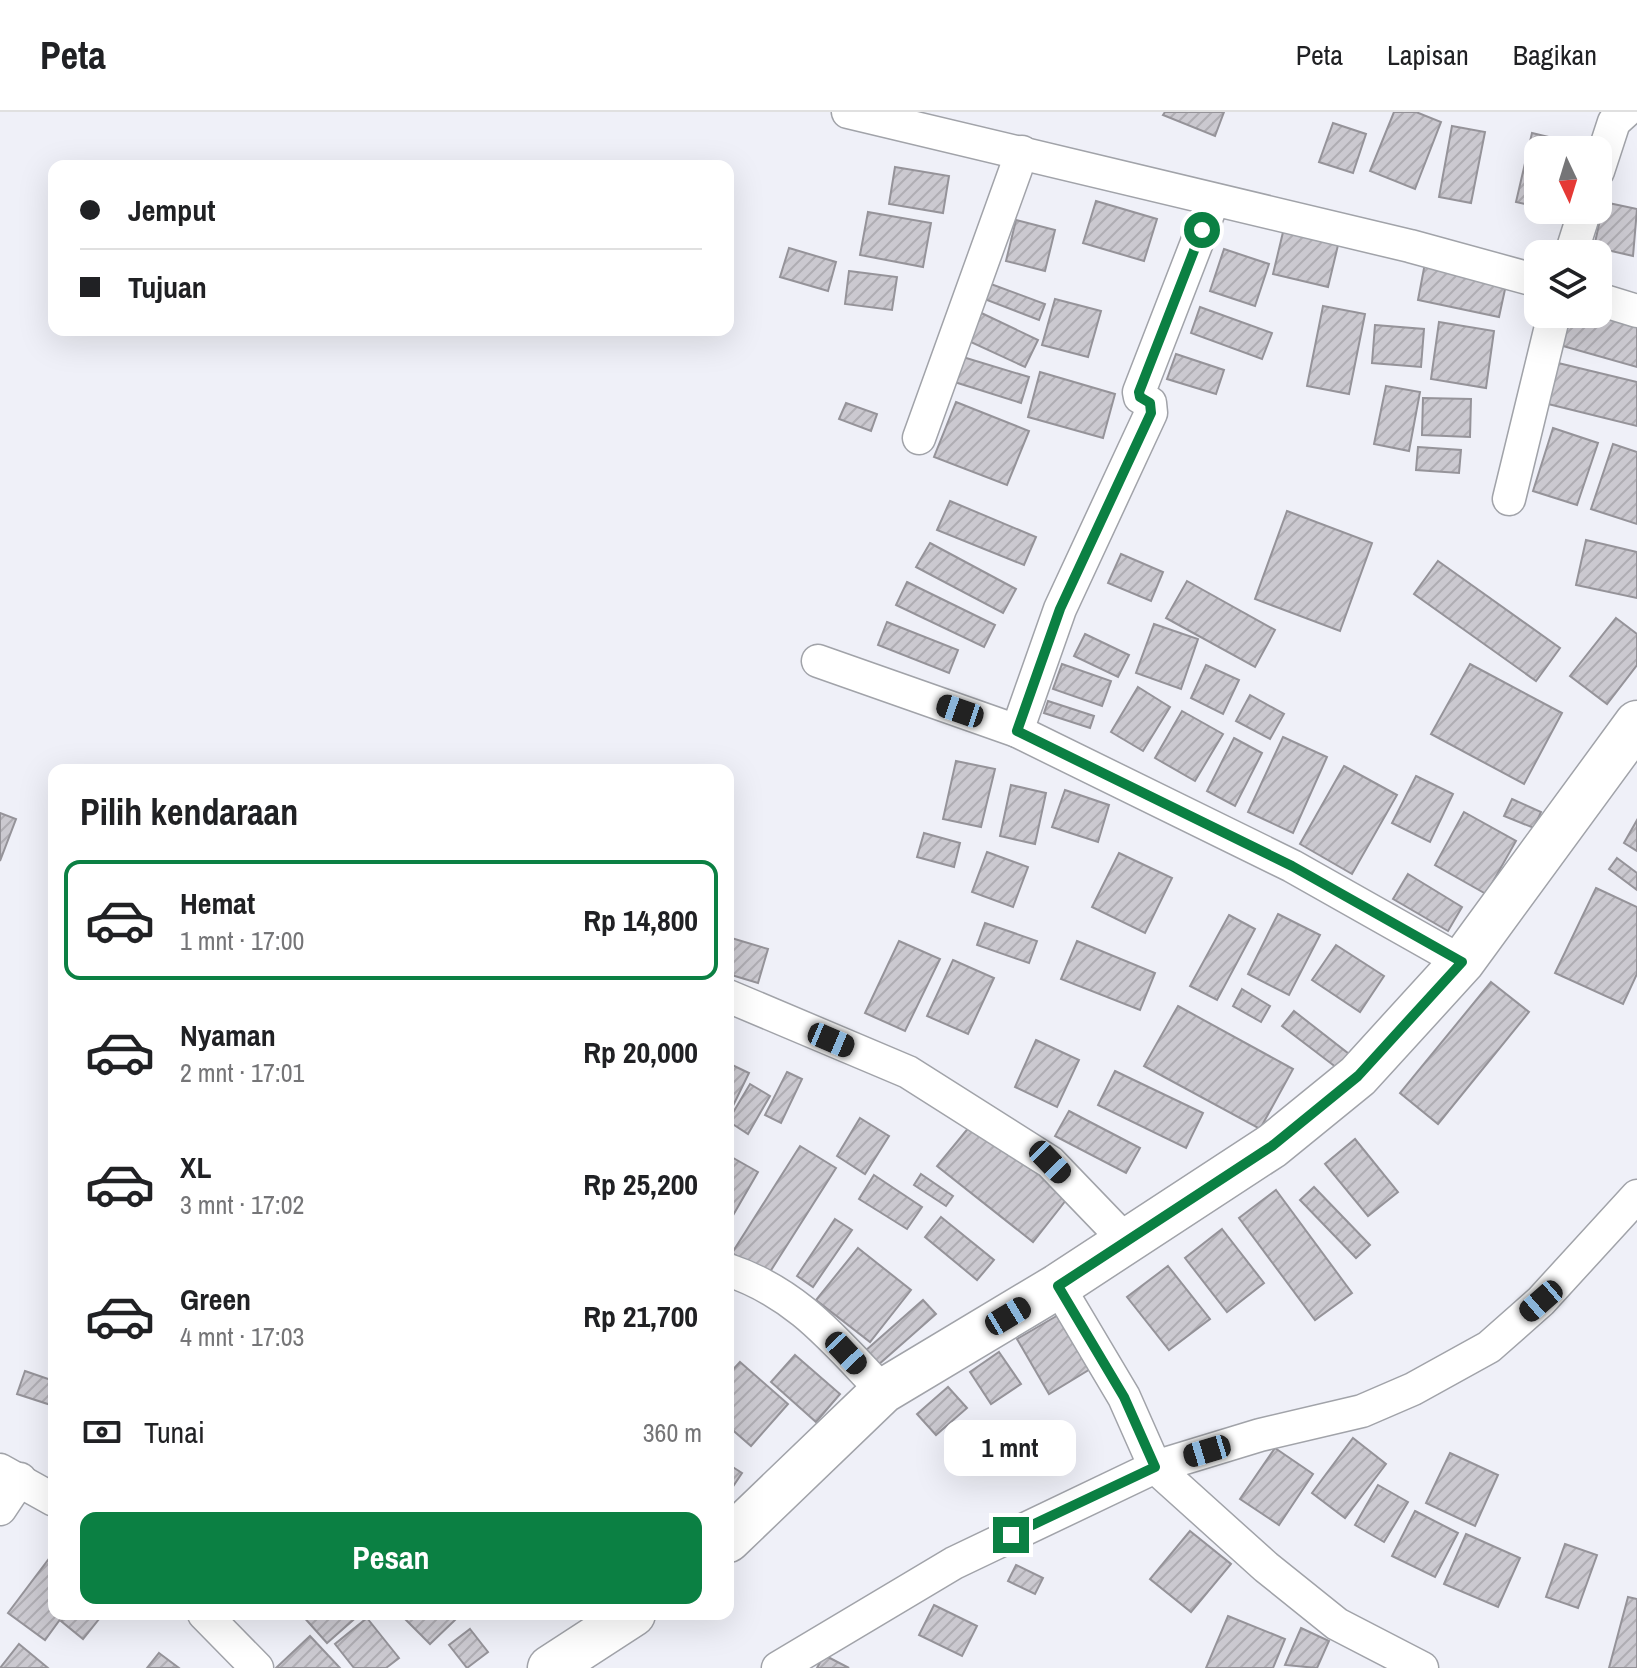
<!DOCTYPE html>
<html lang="id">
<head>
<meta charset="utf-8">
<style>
  :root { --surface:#fff; --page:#f6f6f6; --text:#202124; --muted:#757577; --line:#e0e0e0; --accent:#0b8043 }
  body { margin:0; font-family:"Archivo Narrow",sans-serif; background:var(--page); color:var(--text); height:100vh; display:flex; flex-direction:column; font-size:30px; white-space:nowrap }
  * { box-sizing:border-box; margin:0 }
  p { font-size:26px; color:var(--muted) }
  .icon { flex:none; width:44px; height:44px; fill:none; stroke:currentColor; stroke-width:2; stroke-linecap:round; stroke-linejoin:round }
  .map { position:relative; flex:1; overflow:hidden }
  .details { position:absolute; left:48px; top:652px; width:686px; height:856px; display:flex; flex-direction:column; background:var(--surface); border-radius:16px; box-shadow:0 8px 32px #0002 }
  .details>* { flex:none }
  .banner { position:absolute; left:48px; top:48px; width:686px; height:176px; border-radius:16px; box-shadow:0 8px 32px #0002; display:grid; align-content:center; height:176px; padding:0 32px; background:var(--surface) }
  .needle { width:52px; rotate:176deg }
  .controls { position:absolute; left:1524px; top:24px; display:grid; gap:16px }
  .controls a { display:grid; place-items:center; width:88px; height:88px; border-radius:16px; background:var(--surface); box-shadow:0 8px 32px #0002; font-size:40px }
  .end { position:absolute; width:36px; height:36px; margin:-18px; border:10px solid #0b8043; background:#fff; box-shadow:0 0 0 4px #fff }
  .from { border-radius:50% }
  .bubble { position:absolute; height:56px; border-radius:16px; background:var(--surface); box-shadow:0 8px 32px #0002; font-size:26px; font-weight:800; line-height:56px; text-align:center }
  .car { position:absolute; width:24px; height:48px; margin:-24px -12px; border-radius:10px; box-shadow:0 0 6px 2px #0007; background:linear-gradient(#222 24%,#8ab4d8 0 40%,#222 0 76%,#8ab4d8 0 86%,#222 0) }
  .banner b { display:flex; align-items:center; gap:28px; height:76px; font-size:30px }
  .banner b+b { border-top:2px solid var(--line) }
  .banner i { width:20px; height:20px; background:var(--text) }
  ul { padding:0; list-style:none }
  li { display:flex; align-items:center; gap:24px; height:120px; margin:0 16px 12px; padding:0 16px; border:4px solid transparent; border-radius:16px }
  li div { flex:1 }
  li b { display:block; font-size:30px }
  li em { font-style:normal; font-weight:800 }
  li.active { border-color:var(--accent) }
  li>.icon { width:72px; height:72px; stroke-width:1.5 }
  h2 { padding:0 32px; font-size:36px; line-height:96px }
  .pay { display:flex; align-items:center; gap:20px; height:88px; padding:0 32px; font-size:30px }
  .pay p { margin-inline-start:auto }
  .cta { display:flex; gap:16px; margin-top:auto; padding:16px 32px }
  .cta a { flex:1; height:92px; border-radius:16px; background:var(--accent); color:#fff; font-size:32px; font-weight:800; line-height:92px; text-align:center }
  header { display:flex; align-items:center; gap:48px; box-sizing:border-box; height:112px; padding:0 40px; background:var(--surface); border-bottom:2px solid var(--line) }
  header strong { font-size:38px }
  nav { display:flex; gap:44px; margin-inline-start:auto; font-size:28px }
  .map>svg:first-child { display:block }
  .building { fill:url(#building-hatch); stroke:#959399; stroke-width:2 }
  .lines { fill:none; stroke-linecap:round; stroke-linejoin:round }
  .minor-casing { stroke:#a1a3a9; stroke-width:35 }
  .secondary-casing { stroke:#a1a3a9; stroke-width:47 }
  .minor { stroke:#fff; stroke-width:32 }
  .secondary { stroke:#fff; stroke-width:44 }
  .route { stroke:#0b8043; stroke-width:10 }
</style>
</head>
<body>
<header>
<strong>Peta</strong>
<nav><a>Peta</a><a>Lapisan</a><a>Bagikan</a></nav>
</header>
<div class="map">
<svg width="1637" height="1556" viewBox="0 0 1637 1556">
  <defs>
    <pattern id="building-hatch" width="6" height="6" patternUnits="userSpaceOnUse" patternTransform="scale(2)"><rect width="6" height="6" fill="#cbc9d0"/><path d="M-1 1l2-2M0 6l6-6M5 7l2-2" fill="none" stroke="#afadb3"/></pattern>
  </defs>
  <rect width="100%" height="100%" fill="#eff0f8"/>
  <!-- building -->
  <g class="building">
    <path d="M1165,0H1224L1215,24L1163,3Z"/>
    <path d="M1394,0H1416L1441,10L1415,77L1370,59Z"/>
    <path d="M1333,11L1366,22L1353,61L1319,50Z"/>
    <path d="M1452,14L1485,20L1471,91L1439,85Z"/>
    <path d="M1532,21L1578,32L1577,38H1538V95L1516,90Z"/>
    <path d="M895,55L949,64L943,101L889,92Z"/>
    <path d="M1096,89L1157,107L1144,149L1083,131Z"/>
    <path d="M1604,90L1637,97L1633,144L1594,135Z"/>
    <path d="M868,100L931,111L923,155L860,143Z"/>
    <path d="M1016,108L1055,118L1045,159L1006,149Z"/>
    <path d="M1284,116L1339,129L1328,175L1273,162Z"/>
    <path d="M789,136L836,150L828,179L780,165Z"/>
    <path d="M1224,137L1269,152L1255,194L1210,179Z"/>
    <path d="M1425,151L1507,168L1499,205L1418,188Z"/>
    <path d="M849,159L897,165L892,198L845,192Z"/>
    <path d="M980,168L1045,192L1039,208L974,183Z"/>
    <path d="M1055,187L1101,199L1088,245L1042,233Z"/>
    <path d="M1323,194L1365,202L1349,282L1307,274Z"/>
    <path d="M1200,195L1272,221L1262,247L1191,221Z"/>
    <path d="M973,197L1038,228L1025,255L960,225Z"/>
    <path d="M1564,202L1637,205V255L1556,232Z"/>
    <path d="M1439,210L1494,219L1486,276L1431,267Z"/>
    <path d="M1375,213L1424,217L1421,255L1372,251Z"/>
    <path d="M953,242L1029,265L1021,291L945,267Z"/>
    <path d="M1176,242L1224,258L1216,282L1167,267Z"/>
    <path d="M1554,250L1637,270V314L1544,291Z"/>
    <path d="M1040,260L1115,282L1103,326L1028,305Z"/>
    <path d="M1386,274L1420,280L1409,339L1374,332Z"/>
    <path d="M1423,286L1471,287L1470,325L1422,323Z"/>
    <path d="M956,290L1029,319L1007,373L934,345Z"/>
    <path d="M846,291L877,302L871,319L839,307Z"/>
    <path d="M1553,316L1598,331L1577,393L1533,379Z"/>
    <path d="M1613,332L1637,340V412L1591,397Z"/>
    <path d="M1418,335L1461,338L1459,361L1416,358Z"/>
    <path d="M950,389L1036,425L1024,453L937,418Z"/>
    <path d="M1287,399L1372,431L1340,519L1255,487Z"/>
    <path d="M1586,428L1637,440V486L1576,473Z"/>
    <path d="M930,431L1016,477L1003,501L916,455Z"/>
    <path d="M1121,442L1163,460L1151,489L1108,471Z"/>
    <path d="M1438,449L1560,536L1536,569L1414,482Z"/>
    <path d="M1187,469L1275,518L1255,555L1166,506Z"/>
    <path d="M907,470L995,513L984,535L896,493Z"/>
    <path d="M1616,506L1637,522V553L1607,592L1570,564Z"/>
    <path d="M887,510L958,538L949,561L878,533Z"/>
    <path d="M1154,512L1198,527L1181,577L1136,561Z"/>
    <path d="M1085,522L1129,543L1118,565L1074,544Z"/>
    <path d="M1062,552L1111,569L1102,594L1053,577Z"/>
    <path d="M1470,552L1562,601L1524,672L1431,622Z"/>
    <path d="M1206,553L1239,568L1223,602L1191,586Z"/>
    <path d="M1138,575L1170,595L1143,639L1111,620Z"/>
    <path d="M1250,583L1284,602L1270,627L1236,609Z"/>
    <path d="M1048,589L1094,604L1090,616L1044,601Z"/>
    <path d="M1182,599L1223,622L1195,669L1155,646Z"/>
    <path d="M1283,625L1327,645L1293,721L1248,700Z"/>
    <path d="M1234,626L1262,641L1235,694L1207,679Z"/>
    <path d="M956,649L995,657L981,715L943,707Z"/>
    <path d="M1344,654L1397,683L1352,762L1300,732Z"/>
    <path d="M1416,664L1453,682L1430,730L1392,711Z"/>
    <path d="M1011,673L1046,681L1035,732L1000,724Z"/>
    <path d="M1065,678L1109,693L1098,730L1052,715Z"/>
    <path d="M1512,687L1541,700L1534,716L1504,704Z"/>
    <path d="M1464,700L1516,729L1486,782L1435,753Z"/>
    <path d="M0,701L16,707L0,749Z"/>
    <path d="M1637,708V739L1624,731Z"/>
    <path d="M924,721L960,731L954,755L917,745Z"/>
    <path d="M987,740L1028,755L1013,795L972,780Z"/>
    <path d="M1119,741L1172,766L1145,821L1092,795Z"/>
    <path d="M1617,746L1637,761V778L1609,757Z"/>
    <path d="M1408,762L1462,795L1448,819L1393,787Z"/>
    <path d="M1596,776L1637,795V862L1623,892L1555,861Z"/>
    <path d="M1278,802L1320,823L1289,883L1248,862Z"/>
    <path d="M1229,803L1255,817L1217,888L1190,874Z"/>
    <path d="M985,811L1037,829L1029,851L977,833Z"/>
    <path d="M728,825L768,837L758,871L728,862Z"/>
    <path d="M899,829L940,847L905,919L865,901Z"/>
    <path d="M1077,829L1155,861L1140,898L1061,867Z"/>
    <path d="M1336,833L1384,864L1360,900L1312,868Z"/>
    <path d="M953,848L994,866L968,922L927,904Z"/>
    <path d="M1491,870L1529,900L1438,1012L1400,981Z"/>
    <path d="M1242,877L1270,894L1261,910L1233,894Z"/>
    <path d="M1178,894L1293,957L1260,1017L1144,954Z"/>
    <path d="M1294,899L1349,942L1337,956L1282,914Z"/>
    <path d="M1036,928L1079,948L1057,995L1015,975Z"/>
    <path d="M728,951L749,961L728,1004Z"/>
    <path d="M1115,959L1203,1001L1186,1036L1098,993Z"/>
    <path d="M787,960L802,967L781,1011L765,1003Z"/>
    <path d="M750,972L770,984L748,1022L728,1009Z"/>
    <path d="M1069,999L1140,1036L1126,1061L1055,1024Z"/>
    <path d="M860,1006L889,1024L865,1062L837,1044Z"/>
    <path d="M975,1008L1070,1083L1033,1130L937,1054Z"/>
    <path d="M1355,1027L1398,1080L1368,1104L1325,1052Z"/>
    <path d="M800,1034L836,1056L768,1163L732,1141Z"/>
    <path d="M728,1043L758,1060L728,1112Z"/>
    <path d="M921,1062L953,1084L946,1094L914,1073Z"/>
    <path d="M874,1063L922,1095L907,1117L859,1087Z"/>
    <path d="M1314,1075L1370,1133L1356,1146L1300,1088Z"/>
    <path d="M1276,1078L1352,1181L1315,1208L1239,1106Z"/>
    <path d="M941,1105L994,1148L977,1168L925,1125Z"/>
    <path d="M835,1107L852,1118L813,1175L797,1164Z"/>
    <path d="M1222,1117L1264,1171L1227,1200L1185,1146Z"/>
    <path d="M858,1136L911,1178L870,1230L816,1188Z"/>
    <path d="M1168,1154L1210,1207L1169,1238L1127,1185Z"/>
    <path d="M923,1188L936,1202L878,1253L865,1239Z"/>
    <path d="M1060,1202L1092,1256L1049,1282L1017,1227Z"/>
    <path d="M999,1240L1021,1272L991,1292L970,1260Z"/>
    <path d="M795,1243L840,1282L816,1310L771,1270Z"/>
    <path d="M740,1250L788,1292L751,1334L728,1314V1263Z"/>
    <path d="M25,1259L54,1269V1294L17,1282Z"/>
    <path d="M948,1275L967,1296L936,1323L917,1302Z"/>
    <path d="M1353,1326L1386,1352L1345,1406L1312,1381Z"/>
    <path d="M1275,1336L1313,1362L1279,1413L1240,1387Z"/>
    <path d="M1450,1341L1498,1363L1475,1414L1426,1391Z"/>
    <path d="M728,1352L742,1361L728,1382Z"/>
    <path d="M1378,1373L1408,1390L1384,1430L1355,1413Z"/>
    <path d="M1415,1399L1458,1421L1435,1465L1392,1444Z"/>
    <path d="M1190,1419L1231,1452L1191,1500L1150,1467Z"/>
    <path d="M1466,1422L1520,1446L1498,1495L1444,1472Z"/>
    <path d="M1565,1432L1597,1443L1578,1496L1546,1485Z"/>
    <path d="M54,1440V1502H64L45,1528L8,1501Z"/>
    <path d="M1016,1453L1043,1466L1035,1482L1008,1469Z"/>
    <path d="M1628,1485L1637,1487V1556H1609Z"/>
    <path d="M934,1493L977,1514L962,1544L919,1523Z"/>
    <path d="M67,1502H103L83,1527L61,1509Z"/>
    <path d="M301,1502H360L327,1531Z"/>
    <path d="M400,1502H449L455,1508L430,1532Z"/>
    <path d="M1228,1504L1285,1527L1273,1556H1206Z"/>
    <path d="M367,1506L399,1546L386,1556H354L335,1532Z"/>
    <path d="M1301,1516L1329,1529L1317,1556L1285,1553Z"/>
    <path d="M470,1517L488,1540L467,1556L449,1533Z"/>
    <path d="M310,1524L340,1556H276Z"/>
    <path d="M19,1532L48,1556H0Z"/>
    <path d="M159,1541L179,1556H147Z"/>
    <path d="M824,1543L849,1556H817Z"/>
  </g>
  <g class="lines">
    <!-- minor casing -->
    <g class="minor-casing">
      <g id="minor">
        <path d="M848,0L1410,134L1538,169"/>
        <path d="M1598,59L1614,10L1625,0"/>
        <path d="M1213,89L1139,280L1140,285L1150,291L1151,301L1060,497L1017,619L1292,754L1462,850"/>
        <path d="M1571,142L1585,98"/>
        <path d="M1598,187L1637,199"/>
        <path d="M919,326L1022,40"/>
        <path d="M1509,387L1554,202"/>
        <path d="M818,549L1017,619"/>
        <path d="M728,884L908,960L1050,1050L1127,1130"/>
        <path d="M728,1158C797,1181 834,1228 883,1279"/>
        <path d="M1058,1174L1124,1285L1155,1355L1266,1455L1337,1512L1422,1556"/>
        <path d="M0,1358L54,1388"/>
        <path d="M0,1397L20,1367"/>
        <path d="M204,1502L257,1556"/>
        <path d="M778,1556L954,1451L1155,1355L1260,1323L1362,1299L1413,1277L1489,1235L1541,1189L1637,1084"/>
      </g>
    </g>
    <!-- secondary casing -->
    <g class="secondary-casing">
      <g id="secondary">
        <path d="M728,1428L883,1279L1058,1174L1272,1034L1358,964L1462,850L1637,611"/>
        <path d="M550,1556L633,1502"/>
      </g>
    </g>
    <!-- minor -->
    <use href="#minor" class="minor"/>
    <!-- secondary -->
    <use href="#secondary" class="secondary"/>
  </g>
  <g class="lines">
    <!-- route -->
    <path class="route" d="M1011,1423L1155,1355L1124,1285L1058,1174L1272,1034L1358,964L1462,850L1292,754L1017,619L1060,497L1151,301L1150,291L1140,285L1139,280L1202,118"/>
  </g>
</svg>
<div class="controls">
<a><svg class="needle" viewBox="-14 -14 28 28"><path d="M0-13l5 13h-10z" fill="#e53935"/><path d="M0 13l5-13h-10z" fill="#757577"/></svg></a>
<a><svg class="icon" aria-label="layers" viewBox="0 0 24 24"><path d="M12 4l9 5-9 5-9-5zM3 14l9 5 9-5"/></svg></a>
</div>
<i class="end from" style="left:1202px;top:118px"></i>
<i class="end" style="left:1011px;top:1423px"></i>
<div class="bubble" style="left:944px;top:1308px;width:132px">1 mnt</div>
<i class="car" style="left:960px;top:599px;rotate:289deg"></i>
<i class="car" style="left:831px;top:928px;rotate:113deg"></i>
<i class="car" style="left:1050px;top:1050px;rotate:136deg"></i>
<i class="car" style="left:1541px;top:1189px;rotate:229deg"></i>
<i class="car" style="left:1008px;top:1204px;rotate:59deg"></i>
<i class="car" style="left:846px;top:1241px;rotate:137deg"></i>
<i class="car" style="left:1207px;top:1339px;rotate:253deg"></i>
<div class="banner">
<b><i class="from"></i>Jemput</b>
<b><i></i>Tujuan</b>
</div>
<section class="details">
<h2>Pilih kendaraan</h2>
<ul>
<li class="active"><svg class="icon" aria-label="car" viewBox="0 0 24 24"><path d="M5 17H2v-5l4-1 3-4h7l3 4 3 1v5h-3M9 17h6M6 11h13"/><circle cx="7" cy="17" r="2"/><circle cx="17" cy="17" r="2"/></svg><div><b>Hemat</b><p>1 mnt · 17:00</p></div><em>Rp 14,800</em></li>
<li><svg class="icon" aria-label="car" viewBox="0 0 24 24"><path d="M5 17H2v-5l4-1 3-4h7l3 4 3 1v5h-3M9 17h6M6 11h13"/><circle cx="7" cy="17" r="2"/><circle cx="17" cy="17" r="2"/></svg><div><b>Nyaman</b><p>2 mnt · 17:01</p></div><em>Rp 20,000</em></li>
<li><svg class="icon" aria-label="car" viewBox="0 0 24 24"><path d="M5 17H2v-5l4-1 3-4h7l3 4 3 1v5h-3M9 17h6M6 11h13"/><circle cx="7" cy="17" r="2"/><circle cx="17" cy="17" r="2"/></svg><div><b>XL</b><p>3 mnt · 17:02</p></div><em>Rp 25,200</em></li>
<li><svg class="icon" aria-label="car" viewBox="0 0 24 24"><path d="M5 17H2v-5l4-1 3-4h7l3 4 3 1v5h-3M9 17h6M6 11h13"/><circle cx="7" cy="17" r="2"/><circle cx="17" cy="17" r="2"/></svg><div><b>Green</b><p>4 mnt · 17:03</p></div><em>Rp 21,700</em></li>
</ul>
<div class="pay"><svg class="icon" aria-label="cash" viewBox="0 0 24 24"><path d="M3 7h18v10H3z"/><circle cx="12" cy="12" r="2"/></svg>Tunai<p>360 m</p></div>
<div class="cta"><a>Pesan</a></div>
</section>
</div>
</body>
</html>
